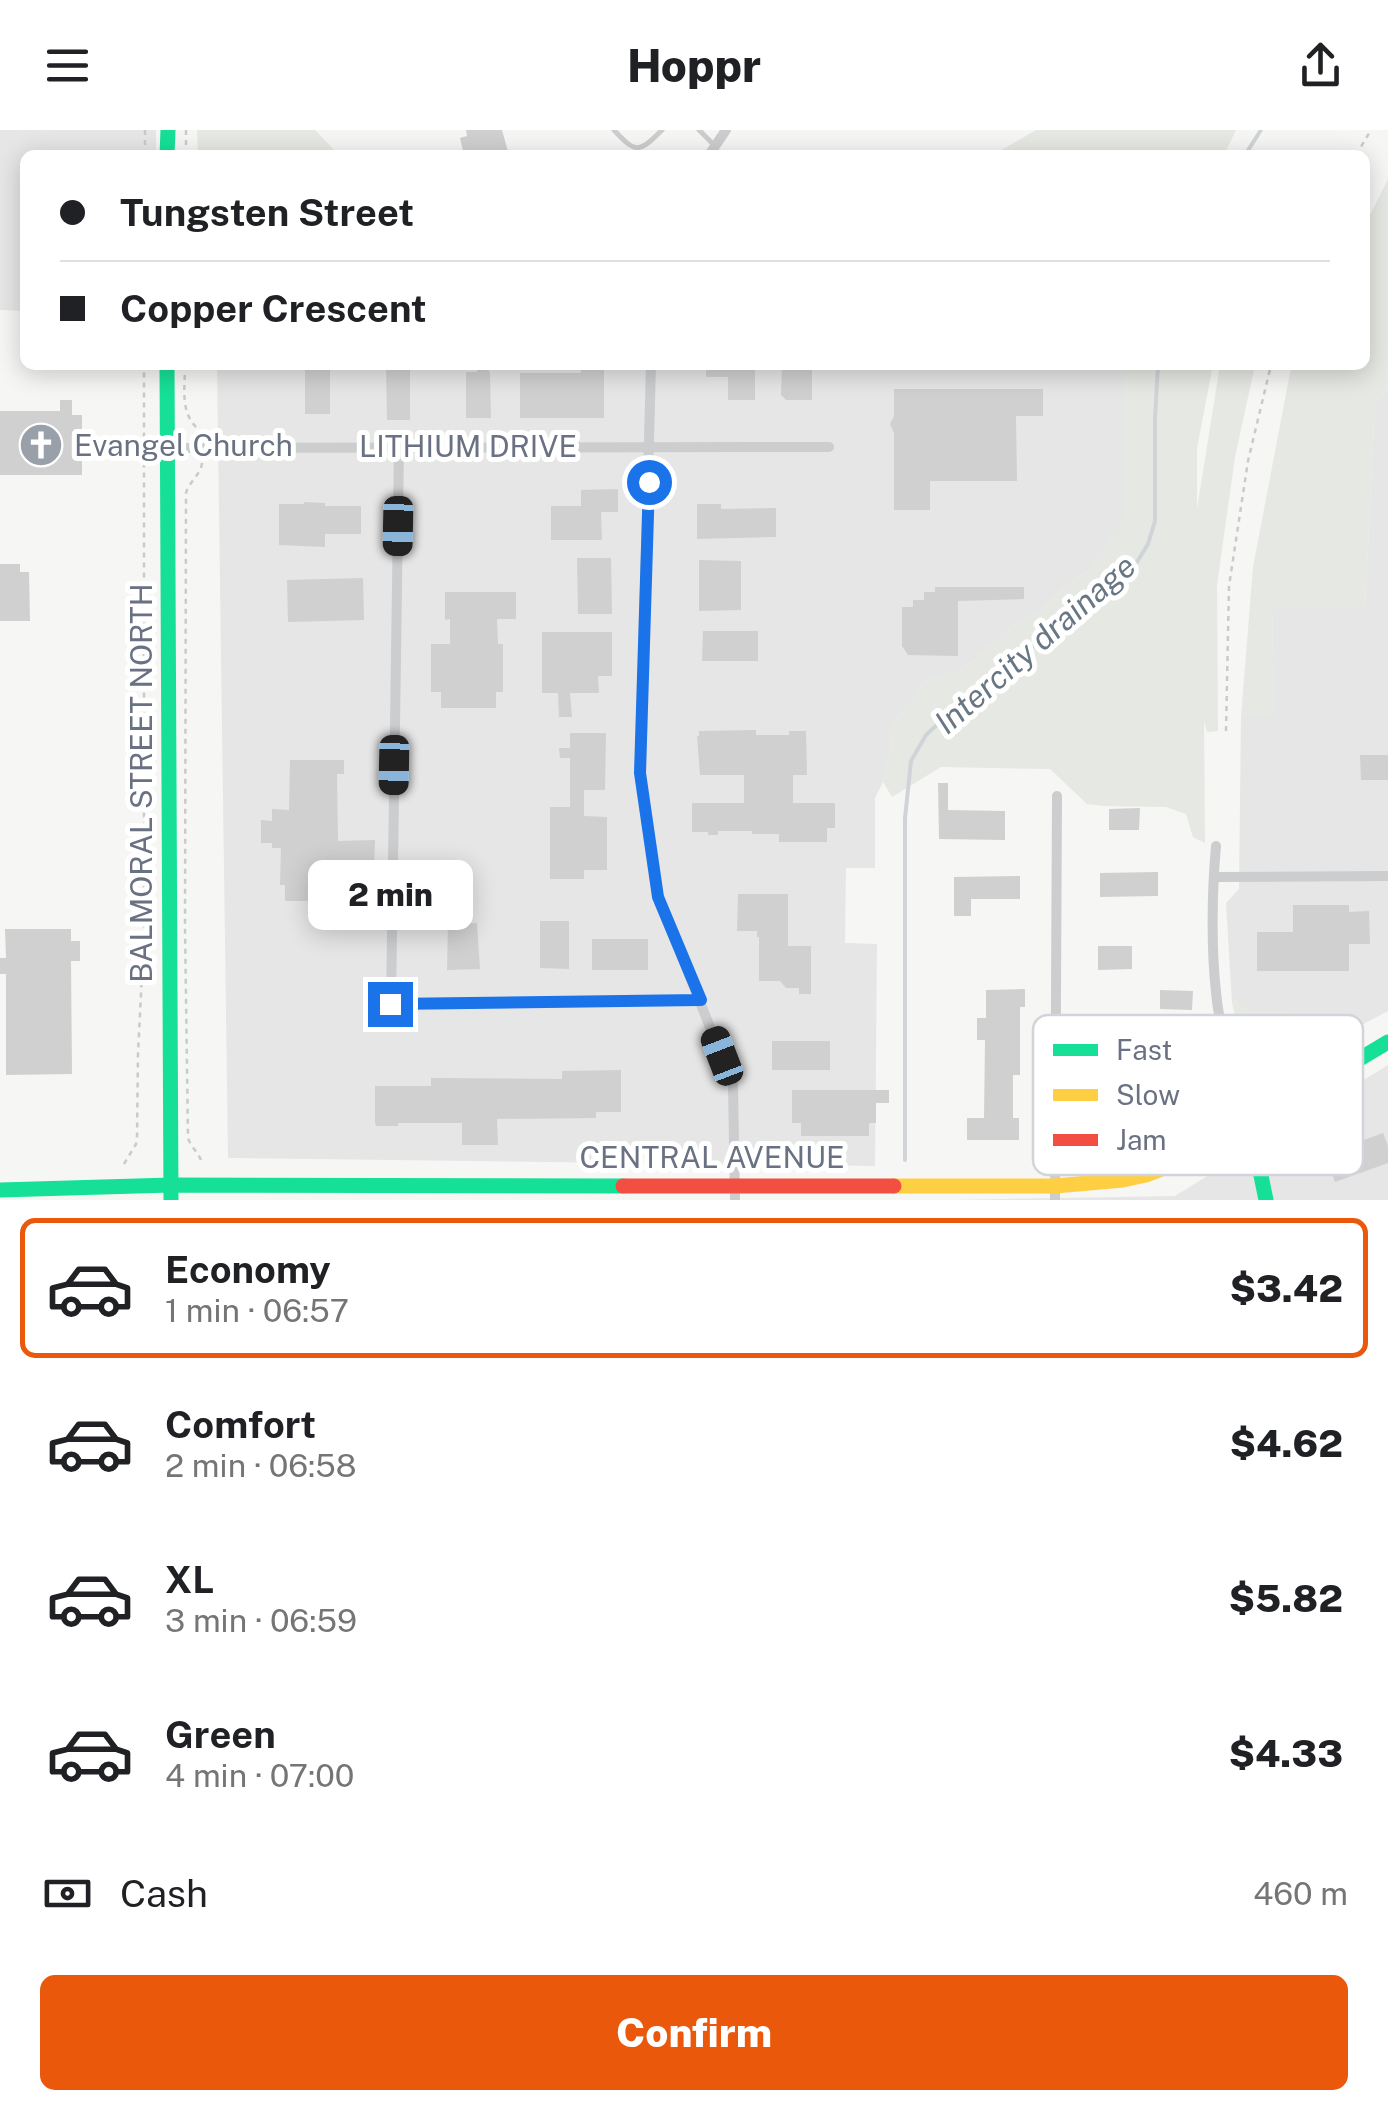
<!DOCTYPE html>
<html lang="en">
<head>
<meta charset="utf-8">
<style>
  :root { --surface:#fff; --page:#f2f2f2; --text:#202124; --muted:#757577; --line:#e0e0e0; --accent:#ea580c }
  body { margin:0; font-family:"Public Sans",sans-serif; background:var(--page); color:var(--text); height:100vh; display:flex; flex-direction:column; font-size:38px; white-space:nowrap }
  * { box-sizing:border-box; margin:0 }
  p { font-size:32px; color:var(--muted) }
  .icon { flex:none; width:55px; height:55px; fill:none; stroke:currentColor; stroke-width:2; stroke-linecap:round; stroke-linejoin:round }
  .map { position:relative; height:1070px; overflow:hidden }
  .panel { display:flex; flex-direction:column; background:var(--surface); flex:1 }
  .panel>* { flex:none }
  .hud { position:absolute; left:20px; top:20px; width:1350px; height:220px; border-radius:15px; box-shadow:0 5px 25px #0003; display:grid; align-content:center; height:220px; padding:0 40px; background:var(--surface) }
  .end { position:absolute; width:45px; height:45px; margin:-22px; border:12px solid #1a73e8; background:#fff; box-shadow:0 0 0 5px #fff }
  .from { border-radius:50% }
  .bubble { position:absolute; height:70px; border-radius:15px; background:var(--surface); box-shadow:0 5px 25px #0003; font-size:32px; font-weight:800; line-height:70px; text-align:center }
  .car { position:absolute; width:30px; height:60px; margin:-30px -15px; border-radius:12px; box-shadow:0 0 8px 2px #0007; background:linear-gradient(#222 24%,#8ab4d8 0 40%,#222 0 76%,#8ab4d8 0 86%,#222 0) }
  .hud b { display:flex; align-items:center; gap:35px; height:95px; font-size:38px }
  .hud b+b { border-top:2px solid var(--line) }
  .hud i { width:25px; height:25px; background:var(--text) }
  ul { padding:18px 0 0; list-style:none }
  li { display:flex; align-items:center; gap:30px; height:140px; margin:0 20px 15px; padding:0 20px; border:5px solid transparent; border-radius:15px }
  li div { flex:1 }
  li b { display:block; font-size:38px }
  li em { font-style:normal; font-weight:800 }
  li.active { border-color:var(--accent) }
  li>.icon { width:90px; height:90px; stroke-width:1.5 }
  .pay { display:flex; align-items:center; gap:25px; height:110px; padding:0 40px; font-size:38px }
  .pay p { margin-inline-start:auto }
  .button { display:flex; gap:20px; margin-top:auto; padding:20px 40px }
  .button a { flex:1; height:115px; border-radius:15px; background:var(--accent); color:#fff; font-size:40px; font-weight:800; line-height:115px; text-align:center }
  header { display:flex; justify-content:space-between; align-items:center; height:130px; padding:0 40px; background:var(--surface); font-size:45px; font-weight:800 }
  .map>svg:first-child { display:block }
  .built { fill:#e6e6e7 }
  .green { fill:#e5e8e3 }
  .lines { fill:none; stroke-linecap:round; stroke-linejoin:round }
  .stream { stroke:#d0d4d8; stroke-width:4 }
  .building { fill:#d0d0d1 }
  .path { stroke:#cacaca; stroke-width:2.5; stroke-dasharray:5 5; stroke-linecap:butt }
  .lane { stroke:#cccdce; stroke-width:5 }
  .street { stroke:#cccdce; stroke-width:10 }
  .fast { stroke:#16e098; stroke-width:15 }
  .slow { stroke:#ffcf43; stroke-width:15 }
  .jam { stroke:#f24e42; stroke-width:15 }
  .route { stroke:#1a73e8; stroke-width:12 }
  .labels { text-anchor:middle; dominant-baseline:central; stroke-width:10; stroke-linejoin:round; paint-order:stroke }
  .poi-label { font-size:30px; fill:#697182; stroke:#fff; text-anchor:start }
  .street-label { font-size:30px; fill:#697182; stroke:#fff }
  .water-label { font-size:32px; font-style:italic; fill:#697785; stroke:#fff }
  .key { fill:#fff; stroke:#d2d4da; stroke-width:2.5 }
  .key-label { font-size:28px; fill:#697182 }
</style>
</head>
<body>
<header><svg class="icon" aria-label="menu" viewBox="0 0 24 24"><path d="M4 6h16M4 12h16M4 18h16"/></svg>Hoppr<svg class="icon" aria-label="share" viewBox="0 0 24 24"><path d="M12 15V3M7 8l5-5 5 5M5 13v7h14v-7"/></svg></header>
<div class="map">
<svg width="1388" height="1070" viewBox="0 0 1388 1070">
  <rect width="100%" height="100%" fill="#f6f6f5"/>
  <!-- built -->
  <g class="built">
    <path d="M0,0H156V25H25V181L0,180Z"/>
    <path d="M217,235H1124L1125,388L1088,440L1063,458L1041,479L1015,495L960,541L926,550L908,576L889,599L891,617L883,652L875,668V738H846L845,813L877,814L875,1036L228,1028Z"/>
    <path d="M1388,260V881L1335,909L1290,883L1250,879L1241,876L1237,870L1232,873L1226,773L1239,759L1241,587L1274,584L1272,477H1365L1375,272Z"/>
    <path d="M1388,935V1070H950L1175,1066Z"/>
  </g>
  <!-- green -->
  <g class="green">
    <path d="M197,0H315L339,25H198Z"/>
    <path d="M1036,0H1236L1224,25H993Z"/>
    <path d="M1388,49V260L1375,272L1365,477H1272L1274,585L1241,587L1253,437L1290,243L1294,235H1365V95Z"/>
    <path d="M1124,235H1213L1197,318V379L1220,235H1255L1235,327L1217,455L1218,601L1207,602L1204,591L1205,713L1193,707L1186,684L1166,677L1104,676L1087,674L1050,639L941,637L892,667L883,652L891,617L889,599L908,576L926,550L960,541L1015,495L1041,479L1063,458L1088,440L1124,388Z"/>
    <path d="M1237,870C1249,885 1266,876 1283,881C1301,886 1319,899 1335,909L1273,946C1261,950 1252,944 1246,933L1232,873Z"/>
  </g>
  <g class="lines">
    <!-- stream -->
    <g class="stream">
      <path d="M1245,25L1261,0"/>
      <path d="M905,1030V688L911,631L926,605L941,591L1000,542L1108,460L1137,432L1148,414L1155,391V289L1158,235"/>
    </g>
  </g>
  <!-- building -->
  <g class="building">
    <path d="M466,0H502L509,25H464L460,8L467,6Z"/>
    <path d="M386,235H410V290H387Z"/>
    <path d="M477,235H489V242H490L491,288H466V242H477Z"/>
    <path d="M581,235H604V288H520V243H581Z"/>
    <path d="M706,235H755V270H728V247H706Z"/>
    <path d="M782,235H812V270H786L781,265Z"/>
    <rect x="305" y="238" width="25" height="46"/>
    <path d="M894,259H1043V286H1016L1017,351H930V380H894V303L890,294L894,286Z"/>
    <path d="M60,270H72V285H82V345H0V281H60Z"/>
    <path d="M618,359V382H601L602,410H551V376H581V360Z"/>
    <path d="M304,372L325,373V376H361V404H325V417L279,415V374H304Z"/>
    <path d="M697,374H721V379L776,378V407L697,409Z"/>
    <path d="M577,428H611L612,484H578Z"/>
    <path d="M699,430L741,431V480L699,481Z"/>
    <path d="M0,434H20V442H29L30,491H0Z"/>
    <path d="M363,448L364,490L288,492L287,450Z"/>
    <path d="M935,457H1024V469L958,471V526L908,525L902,516V477H913V470H924V462H935Z"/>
    <path d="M445,462H516V489H497L498,514H503V562H496V578H441V562H431V514H450V489L445,490Z"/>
    <path d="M703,501H758V531H702Z"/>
    <path d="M542,502H612V546H598L599,563H570L572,587H559L558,563H542Z"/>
    <path d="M756,600V605H789V601H806L807,645H793V673H835V698H827V712H779V704H752V701H718V705H708V702H692V673H744V645H700L697,606H699V601Z"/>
    <path d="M570,603H606L605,660H584V686L607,687V740H584V749H550V677H570V628H560L559,618H570Z"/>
    <path d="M1360,625H1388V650H1361Z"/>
    <path d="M290,630H344V644H337L338,711L375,710L374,741L326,742L325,755H315V771H285V755H280L281,718H272V713H261V690L272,691V679L289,680Z"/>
    <path d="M938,653H948V680L1005,681V710L939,709Z"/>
    <path d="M1140,678L1139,700H1109V679Z"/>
    <path d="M1158,742V766L1100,767V743Z"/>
    <path d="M1020,746V769H971V786H954V747Z"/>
    <path d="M738,764H788V816H811V864H799V858H786L780,851H759V807H757V801H737Z"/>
    <path d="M1293,775H1349V782L1369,781L1370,814H1349V841H1257V802H1293Z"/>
    <path d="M540,791H569V839L540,838Z"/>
    <path d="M477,793L480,839L447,840L448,794Z"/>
    <path d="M5,799H71V811H80V831H71L72,944L6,945V844H0V828H6Z"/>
    <rect x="592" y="809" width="56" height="31"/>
    <path d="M1098,816H1132V839L1098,840Z"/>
    <path d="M1025,859V877H1020V945H1013V988H1019V1010H967V988H984L985,910H977V888H986V860Z"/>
    <path d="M1160,860L1193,861L1192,880L1160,879Z"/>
    <rect x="772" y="911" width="58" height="29"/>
    <path d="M621,940V982H596V988L497,989L498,1015H462V993H398V996H376L375,993V956H431V948L562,949V941Z"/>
    <path d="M792,960H889V973H876V993H869V1006H801V993H792Z"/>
    <path d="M1383,1003L1388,1016V1033L1335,1052L1325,1024Z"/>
  </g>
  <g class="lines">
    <!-- path -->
    <g class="path">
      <path d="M145,25V0"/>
      <path d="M186,25V0"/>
      <path d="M1356,25L1371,0"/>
      <path d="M185,235C185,260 179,286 202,302"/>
      <path d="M202,333C201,344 189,352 186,363L185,797L188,1008C191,1018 200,1023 202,1034"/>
      <path d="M1226,601L1229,456L1248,331L1271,235"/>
      <path d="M124,1034L136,1014L137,1007L138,923L144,805V235"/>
    </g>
    <!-- lane -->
    <g class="lane">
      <path d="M614,0C636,24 639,23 662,0"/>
      <path d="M699,0L713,14"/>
    </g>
    <!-- street -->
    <g class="street">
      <path d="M709,25L726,0"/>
      <path d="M651,235L640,643L658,767L733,955L735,1070"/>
      <path d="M399,316L391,874L701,870"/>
      <path d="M167,318L829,317"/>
      <path d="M1216,716C1212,760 1211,817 1216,862C1220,908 1237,953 1251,997"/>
      <path d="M1214,747L1388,746"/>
      <path d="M1055,1070L1057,666"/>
    </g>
    <!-- fast -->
    <g class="fast">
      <path d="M167,25L168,0"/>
      <path d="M167,235L171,1070"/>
      <path d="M1264,986L1388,912"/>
      <path d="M1251,997L1266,1070"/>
      <path d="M0,1060L171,1055L623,1056"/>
    </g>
    <!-- slow -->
    <path class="slow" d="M894,1056H1055L1123,1050L1146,1045L1203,1023L1264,986"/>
    <!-- jam -->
    <path class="jam" d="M623,1056H894"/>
  </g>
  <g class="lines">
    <!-- route -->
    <path class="route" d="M390,874L701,870L658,767L640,643L649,352"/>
  </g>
  <!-- icons -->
  <defs>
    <g id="church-disc" transform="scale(2.25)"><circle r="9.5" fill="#9aa0aa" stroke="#fff"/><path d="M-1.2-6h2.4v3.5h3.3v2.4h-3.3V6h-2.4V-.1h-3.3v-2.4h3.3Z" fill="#fff"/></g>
  </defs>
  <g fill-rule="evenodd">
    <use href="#church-disc" x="41" y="315"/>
  </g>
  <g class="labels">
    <!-- poi labels -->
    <g class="poi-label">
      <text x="74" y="315">Evangel Church</text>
    </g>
    <!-- street labels -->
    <g class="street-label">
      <text x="468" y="316">LITHIUM DRIVE</text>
      <text transform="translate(141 653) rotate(-90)">BALMORAL STREET NORTH</text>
      <text x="712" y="1027">CENTRAL AVENUE</text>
    </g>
    <!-- water labels -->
    <g class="water-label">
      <text transform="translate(1035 514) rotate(-41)">Intercity drainage</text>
    </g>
  </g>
  <!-- legend -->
  <rect x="1033" y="885" width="330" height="160" rx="15" class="key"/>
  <rect x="1053" y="914" width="45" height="12" fill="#16e098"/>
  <rect x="1053" y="959" width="45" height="12" fill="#ffcf43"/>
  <rect x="1053" y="1004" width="45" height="12" fill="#f24e42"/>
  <g class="key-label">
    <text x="1116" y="930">Fast</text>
    <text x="1116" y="975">Slow</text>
    <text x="1116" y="1020">Jam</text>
  </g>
</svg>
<i class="end from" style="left:649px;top:352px"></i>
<i class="end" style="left:390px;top:874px"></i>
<div class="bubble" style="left:308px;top:730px;width:165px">2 min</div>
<i class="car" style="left:398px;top:396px;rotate:181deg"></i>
<i class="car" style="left:394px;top:635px;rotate:181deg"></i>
<i class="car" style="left:722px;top:926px;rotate:339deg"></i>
<div class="hud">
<b><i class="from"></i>Tungsten Street</b>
<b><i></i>Copper Crescent</b>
</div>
</div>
<section class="panel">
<ul>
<li class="active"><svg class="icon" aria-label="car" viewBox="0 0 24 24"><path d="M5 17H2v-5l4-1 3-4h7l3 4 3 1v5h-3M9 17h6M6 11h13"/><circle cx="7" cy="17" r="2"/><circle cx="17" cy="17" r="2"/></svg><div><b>Economy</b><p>1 min · 06:57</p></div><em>$3.42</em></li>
<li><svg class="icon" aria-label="car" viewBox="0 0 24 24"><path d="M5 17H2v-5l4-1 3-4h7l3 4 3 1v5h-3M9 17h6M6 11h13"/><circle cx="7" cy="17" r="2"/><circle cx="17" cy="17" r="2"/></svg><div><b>Comfort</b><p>2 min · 06:58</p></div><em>$4.62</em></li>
<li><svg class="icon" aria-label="car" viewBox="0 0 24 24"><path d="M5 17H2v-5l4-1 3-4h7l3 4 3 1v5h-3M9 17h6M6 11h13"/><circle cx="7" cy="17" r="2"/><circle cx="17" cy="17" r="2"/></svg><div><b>XL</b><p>3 min · 06:59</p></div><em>$5.82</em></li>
<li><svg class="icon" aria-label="car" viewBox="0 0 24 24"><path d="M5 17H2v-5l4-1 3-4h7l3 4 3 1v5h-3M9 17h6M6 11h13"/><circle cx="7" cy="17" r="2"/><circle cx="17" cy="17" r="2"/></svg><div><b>Green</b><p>4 min · 07:00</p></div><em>$4.33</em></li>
</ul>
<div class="pay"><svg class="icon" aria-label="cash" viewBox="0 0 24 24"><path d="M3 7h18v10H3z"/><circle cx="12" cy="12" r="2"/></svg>Cash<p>460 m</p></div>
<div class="button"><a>Confirm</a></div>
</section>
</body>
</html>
